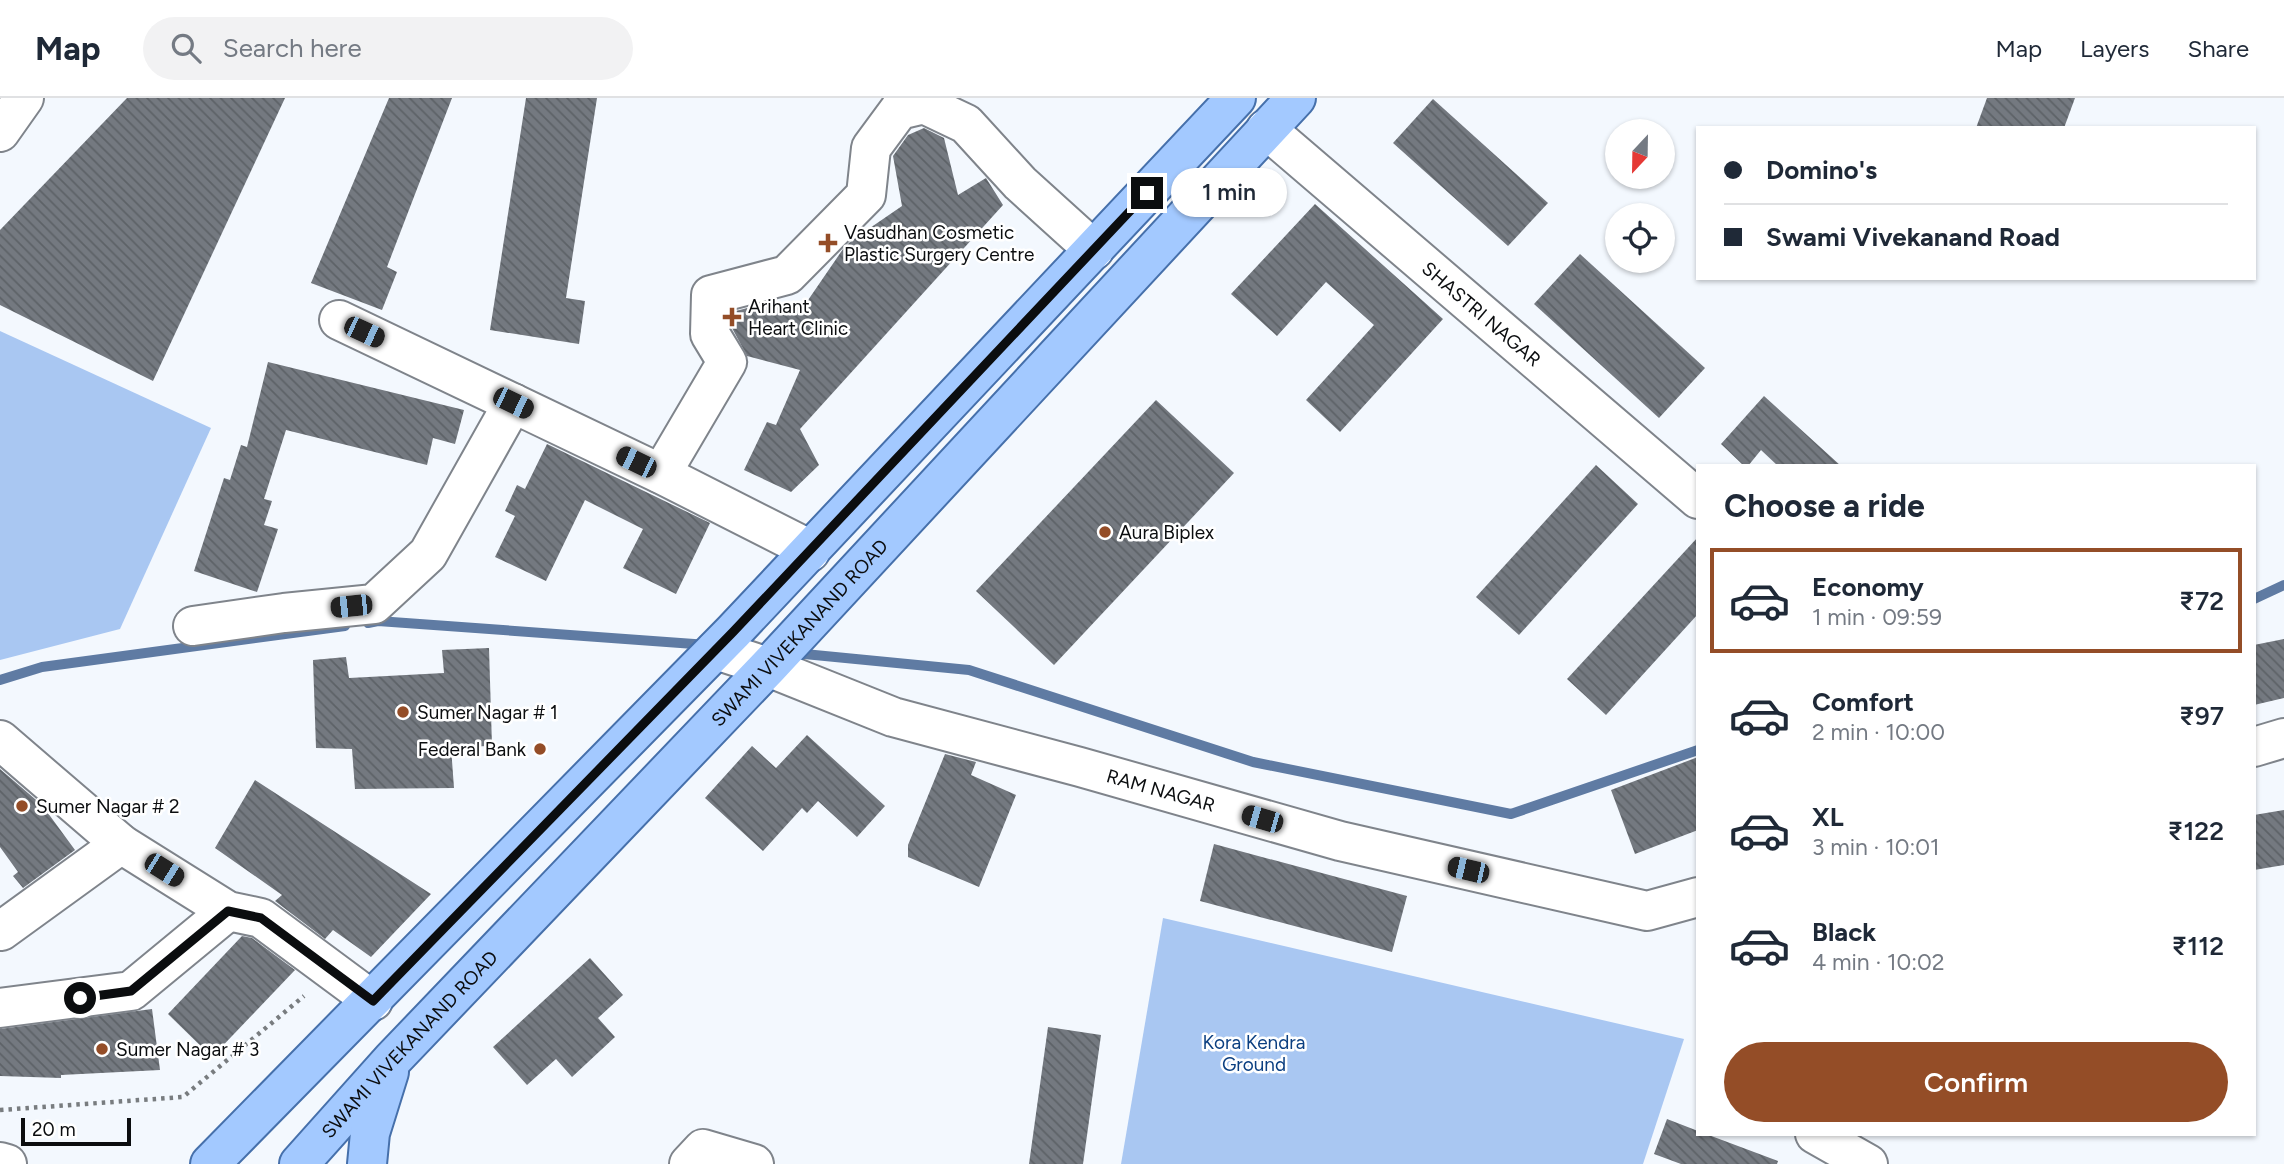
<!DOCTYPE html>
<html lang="en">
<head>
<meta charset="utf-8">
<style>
  :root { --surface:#fff; --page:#f2f2f3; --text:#1f2937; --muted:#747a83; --line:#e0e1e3; --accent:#944d27 }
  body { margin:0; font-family:Figtree,sans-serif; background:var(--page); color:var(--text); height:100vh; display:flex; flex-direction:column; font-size:26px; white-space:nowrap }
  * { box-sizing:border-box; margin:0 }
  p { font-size:23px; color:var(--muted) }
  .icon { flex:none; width:38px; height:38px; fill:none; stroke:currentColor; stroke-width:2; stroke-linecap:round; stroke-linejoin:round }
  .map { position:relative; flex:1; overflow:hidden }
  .drawer { position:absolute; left:1696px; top:366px; width:560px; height:672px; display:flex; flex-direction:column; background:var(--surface); border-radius:0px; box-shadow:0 2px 5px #0004 }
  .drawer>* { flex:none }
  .hud { position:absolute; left:1696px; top:28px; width:560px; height:154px; border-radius:0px; box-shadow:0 2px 5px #0004; display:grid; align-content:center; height:154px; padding:0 28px; background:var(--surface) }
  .needle { width:46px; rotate:202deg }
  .controls { position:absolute; left:1605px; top:21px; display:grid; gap:14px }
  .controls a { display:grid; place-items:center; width:70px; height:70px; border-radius:50%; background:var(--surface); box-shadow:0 2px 5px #0004; font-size:35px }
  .scale { position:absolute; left:21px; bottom:18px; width:110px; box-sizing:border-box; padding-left:7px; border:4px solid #0b0d0f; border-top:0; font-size:19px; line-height:24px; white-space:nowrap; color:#0b0d0f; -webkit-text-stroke:5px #fff; paint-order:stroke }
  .end { position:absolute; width:32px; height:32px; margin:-16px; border:9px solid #0b0d0f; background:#fff; box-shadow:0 0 0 4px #fff }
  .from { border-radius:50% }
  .bubble { position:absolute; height:49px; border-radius:24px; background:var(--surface); box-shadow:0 2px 5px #0004; font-size:23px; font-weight:600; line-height:49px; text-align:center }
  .car { position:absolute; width:21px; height:42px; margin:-21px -10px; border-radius:9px; box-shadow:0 0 5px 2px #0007; background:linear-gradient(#222 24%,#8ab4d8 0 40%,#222 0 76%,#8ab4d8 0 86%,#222 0) }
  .hud b { display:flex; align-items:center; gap:24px; height:66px; font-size:26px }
  .hud b+b { border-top:2px solid var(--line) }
  .hud i { width:18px; height:18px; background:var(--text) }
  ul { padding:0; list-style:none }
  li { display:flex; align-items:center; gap:21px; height:105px; margin:0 14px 10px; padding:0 14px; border:4px solid transparent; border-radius:0px }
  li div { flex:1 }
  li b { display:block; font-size:26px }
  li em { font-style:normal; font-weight:600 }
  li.on { border-color:var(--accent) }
  li>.icon { width:63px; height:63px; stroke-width:1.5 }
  h2 { padding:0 28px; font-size:32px; line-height:84px }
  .cta { display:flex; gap:14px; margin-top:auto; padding:14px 28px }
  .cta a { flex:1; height:80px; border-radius:42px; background:var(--accent); color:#fff; font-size:28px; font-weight:600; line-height:80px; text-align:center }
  header { display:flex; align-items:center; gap:42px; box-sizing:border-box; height:98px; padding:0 35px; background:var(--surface); border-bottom:2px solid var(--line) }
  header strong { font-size:33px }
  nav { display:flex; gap:38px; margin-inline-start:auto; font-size:24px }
  .search { width:490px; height:63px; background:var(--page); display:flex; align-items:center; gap:18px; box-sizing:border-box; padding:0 24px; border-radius:38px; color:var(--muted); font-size:26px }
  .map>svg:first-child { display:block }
  .park { fill:#a9c7f2 }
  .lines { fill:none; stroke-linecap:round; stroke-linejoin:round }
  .stream { stroke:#5f7ba3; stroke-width:10 }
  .building { fill:url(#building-back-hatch) }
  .minor-casing { stroke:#7f848b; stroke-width:42 }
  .major-casing { stroke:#4670ab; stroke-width:42 }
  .path { stroke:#787c7f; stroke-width:4.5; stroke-dasharray:3.5 5; stroke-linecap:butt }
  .minor { stroke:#fff; stroke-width:38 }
  .major { stroke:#a3c9ff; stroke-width:38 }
  .route { stroke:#0b0d0f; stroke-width:9 }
  .poi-dot { fill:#944d27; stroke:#fff; stroke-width:2.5 }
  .labels { text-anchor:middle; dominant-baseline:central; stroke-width:5; stroke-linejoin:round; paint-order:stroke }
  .poi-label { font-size:19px; fill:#0b0d0f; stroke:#fff; text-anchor:start }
  .street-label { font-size:19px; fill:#0b0d0f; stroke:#fff }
  .park-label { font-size:19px; fill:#0b3f81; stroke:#fff }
</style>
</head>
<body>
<header>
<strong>Map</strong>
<div class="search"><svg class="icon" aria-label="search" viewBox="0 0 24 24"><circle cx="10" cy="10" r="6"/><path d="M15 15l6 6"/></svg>Search here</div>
<nav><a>Map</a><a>Layers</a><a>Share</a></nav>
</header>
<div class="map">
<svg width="2284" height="1066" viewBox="0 0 2284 1066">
  <defs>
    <pattern id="building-back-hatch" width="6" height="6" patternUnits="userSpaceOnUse" patternTransform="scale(1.75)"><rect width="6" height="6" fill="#747980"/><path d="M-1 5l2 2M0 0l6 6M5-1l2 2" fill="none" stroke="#5d6267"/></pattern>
  </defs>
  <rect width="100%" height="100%" fill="#f3f8fe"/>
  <!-- park -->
  <g class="park">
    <path d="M0,233L211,330L120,531L0,562Z"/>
    <path d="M1163,820L1684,941L1643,1066H1121Z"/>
  </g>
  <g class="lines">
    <!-- stream -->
    <g class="stream">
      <path d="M2254,501L2284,487"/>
      <path d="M368,525L378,523L708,547"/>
      <path d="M794,555L969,572L1253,664L1511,716L1698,652"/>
      <path d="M0,582L42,569L345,528"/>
    </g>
  </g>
  <!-- building -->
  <g class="building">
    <path d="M127,0H285L153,283L0,207V132Z"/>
    <path d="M389,0H452L387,169L397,174L382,212L311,185Z"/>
    <path d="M526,0H597L566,200L585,203L579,246L490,232Z"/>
    <path d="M1987,0H2075L2064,30H1976Z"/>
    <path d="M1433,1L1548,105L1508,148L1393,45Z"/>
    <path d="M924,30L944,40L958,97L986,80L1003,107L800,331L819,367L791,394L744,372L767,324L776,327L800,272L747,258L732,230V214L759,207L804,208L843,151L851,143L902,108L893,58L908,37Z"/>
    <path d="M1315,106L1443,221L1340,334L1306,302L1374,227L1326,184L1277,238L1231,196Z"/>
    <path d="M1580,156L1705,270L1659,320L1534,206Z"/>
    <path d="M268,264L464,312L455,346L433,340L427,367L286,332L264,401L272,403L264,427L278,431L257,494L194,473L224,380L230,382L241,347L247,349Z"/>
    <path d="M1764,298L1841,368H1778L1761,352L1748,368H1744L1721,346Z"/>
    <path d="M1156,302L1234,375L1054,567L976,493Z"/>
    <path d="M547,346L710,425L676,496L623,470L643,431L585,402L546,483L495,459L515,418L505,413L517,387L525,391Z"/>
    <path d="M1596,367L1638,406L1519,537L1476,499Z"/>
    <path d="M1698,439V516L1606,617L1567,581Z"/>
    <path d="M2284,541V600L2254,607V547Z"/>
    <path d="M489,550L492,648L451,649L454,690L355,691L352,651L316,650L313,562L346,559L349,580L444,575L442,552Z"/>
    <path d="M807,637L885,708L857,739L818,703L807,715L802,710L763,753L705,700L752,648L776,670Z"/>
    <path d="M945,656L976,664L971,677L1016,697L979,789L908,759V747Z"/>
    <path d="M1698,659V732L1635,756L1611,692Z"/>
    <path d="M0,671L42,707L75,752L23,790L13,778L18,774L0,749Z"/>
    <path d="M255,682L431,796L371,859L333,832L325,841L275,803L282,797L215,750Z"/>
    <path d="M2284,712V767L2254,772V717Z"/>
    <path d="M1214,746L1407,798L1392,854L1200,803Z"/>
    <path d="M242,838L252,840L295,872L212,959L168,916Z"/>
    <path d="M590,860L623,897L598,920L615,939L572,979L556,961L527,987L493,949Z"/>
    <path d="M152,911L160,972L61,977V980L0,978V931Z"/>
    <path d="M1048,929L1101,937L1083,1066H1029Z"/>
    <path d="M1667,1021L1698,1033V1036H1706L1778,1063L1777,1066H1681L1654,1056Z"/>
  </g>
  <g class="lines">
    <!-- minor casing -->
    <g class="minor-casing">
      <g id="minor">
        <path id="s1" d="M1266,31L1698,401"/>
        <path d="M0,34L24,0"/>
        <path d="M339,222L661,376L799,446L810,454"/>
        <path d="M661,376L727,264L710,236L711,197L787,177L866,97L871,50L899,12L924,6L966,26L1020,85L1094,152"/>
        <path d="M193,528L284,515L374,506L428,456L513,305"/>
        <path id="s2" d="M716,552L768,569L893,619L1080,669L1340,743L1647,813L1698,799"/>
        <path d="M0,642L121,746L228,813L261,820L373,903"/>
        <path d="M2254,649L2284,640"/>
        <path d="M0,831L1,833L121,746"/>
        <path d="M0,910L131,893L228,813"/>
        <path d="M1815,1036L1868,1066"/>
        <path d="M0,1064L7,1066"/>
        <path d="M689,1066L703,1051L754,1066"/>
      </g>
    </g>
    <!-- major casing -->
    <g class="major-casing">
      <g id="major">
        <path d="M210,1066L733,534L1236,0"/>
        <path id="s3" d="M299,1066L392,962L768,569L1296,0"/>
        <path d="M367,1066L370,1035L389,974"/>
      </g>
    </g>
    <!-- path -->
    <path class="path" d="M0,1012L183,999L304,898"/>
    <!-- minor -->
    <use href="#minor" class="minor"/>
    <!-- major -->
    <use href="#major" class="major"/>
  </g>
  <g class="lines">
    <!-- route -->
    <path class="route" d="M80,900L131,893L228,813L261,820L373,903L733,534L1147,95"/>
  </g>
  <!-- markers -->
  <g class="poi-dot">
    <path d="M824.5 134.5h7v7h7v7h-7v7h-7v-7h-7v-7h7z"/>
    <path d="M728.5 208.5h7v7h7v7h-7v7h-7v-7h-7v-7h7z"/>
    <circle cx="1105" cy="434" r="7"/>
    <circle cx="403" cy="614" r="7"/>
    <circle cx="540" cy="651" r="7"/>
    <circle cx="22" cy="708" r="7"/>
    <circle cx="102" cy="951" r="7"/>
  </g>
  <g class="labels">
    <!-- poi labels -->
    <g class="poi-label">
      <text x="844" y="134">Vasudhan Cosmetic<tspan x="844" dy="22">Plastic Surgery Centre</tspan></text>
      <text x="748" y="208">Arihant<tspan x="748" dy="22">Heart Clinic</tspan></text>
      <text x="1119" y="434">Aura Biplex</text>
      <text x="417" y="614">Sumer Nagar # 1</text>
      <text x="526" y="651" text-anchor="end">Federal Bank</text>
      <text x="36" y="708">Sumer Nagar # 2</text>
      <text x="116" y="951">Sumer Nagar # 3</text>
    </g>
    <!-- street labels -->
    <g class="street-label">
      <text stroke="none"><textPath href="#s1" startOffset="284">SHASTRI NAGAR</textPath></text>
      <text stroke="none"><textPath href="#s3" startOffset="730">SWAMI VIVEKANAND ROAD</textPath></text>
      <text stroke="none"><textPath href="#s2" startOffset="467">RAM NAGAR</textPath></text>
      <text stroke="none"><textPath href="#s3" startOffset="163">SWAMI VIVEKANAND ROAD</textPath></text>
    </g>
    <!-- park labels -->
    <g class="park-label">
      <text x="1254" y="944">Kora Kendra<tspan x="1254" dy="22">Ground</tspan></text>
    </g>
  </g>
</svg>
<div class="controls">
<a><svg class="needle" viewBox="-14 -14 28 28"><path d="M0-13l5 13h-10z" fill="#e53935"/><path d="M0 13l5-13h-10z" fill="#747a83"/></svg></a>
<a><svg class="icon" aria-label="locate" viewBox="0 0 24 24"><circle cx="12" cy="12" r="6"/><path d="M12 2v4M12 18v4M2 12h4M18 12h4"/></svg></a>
</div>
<div class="scale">20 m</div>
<i class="end from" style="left:80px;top:900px"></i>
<i class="end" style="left:1147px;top:95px"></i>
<div class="bubble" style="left:1171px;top:70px;width:116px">1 min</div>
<i class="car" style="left:364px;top:234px;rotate:115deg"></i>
<i class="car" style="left:513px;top:305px;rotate:116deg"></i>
<i class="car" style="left:636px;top:364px;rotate:296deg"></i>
<i class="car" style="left:351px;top:508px;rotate:264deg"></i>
<i class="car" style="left:1262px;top:721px;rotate:286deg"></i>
<i class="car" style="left:164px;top:772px;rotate:122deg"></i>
<i class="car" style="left:1468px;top:772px;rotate:283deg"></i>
<div class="hud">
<b><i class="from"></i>Domino's</b>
<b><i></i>Swami Vivekanand Road</b>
</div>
<section class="drawer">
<h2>Choose a ride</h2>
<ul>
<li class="on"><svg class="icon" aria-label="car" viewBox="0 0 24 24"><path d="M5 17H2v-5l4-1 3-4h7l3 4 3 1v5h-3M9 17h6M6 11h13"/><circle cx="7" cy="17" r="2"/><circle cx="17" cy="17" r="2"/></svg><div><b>Economy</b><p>1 min · 09:59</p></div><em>₹72</em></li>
<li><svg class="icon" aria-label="car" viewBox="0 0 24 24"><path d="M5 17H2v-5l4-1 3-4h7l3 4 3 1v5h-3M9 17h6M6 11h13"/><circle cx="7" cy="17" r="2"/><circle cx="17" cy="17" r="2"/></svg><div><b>Comfort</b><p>2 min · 10:00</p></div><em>₹97</em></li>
<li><svg class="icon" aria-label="car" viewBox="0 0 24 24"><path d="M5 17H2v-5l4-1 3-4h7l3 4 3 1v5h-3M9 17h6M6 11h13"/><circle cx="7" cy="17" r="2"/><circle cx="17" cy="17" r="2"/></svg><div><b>XL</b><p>3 min · 10:01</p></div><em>₹122</em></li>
<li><svg class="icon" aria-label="car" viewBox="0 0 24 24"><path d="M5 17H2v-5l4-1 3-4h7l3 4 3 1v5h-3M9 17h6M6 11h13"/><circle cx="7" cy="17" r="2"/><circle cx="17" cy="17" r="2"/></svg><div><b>Black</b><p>4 min · 10:02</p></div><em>₹112</em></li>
</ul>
<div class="cta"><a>Confirm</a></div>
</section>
</div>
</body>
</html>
